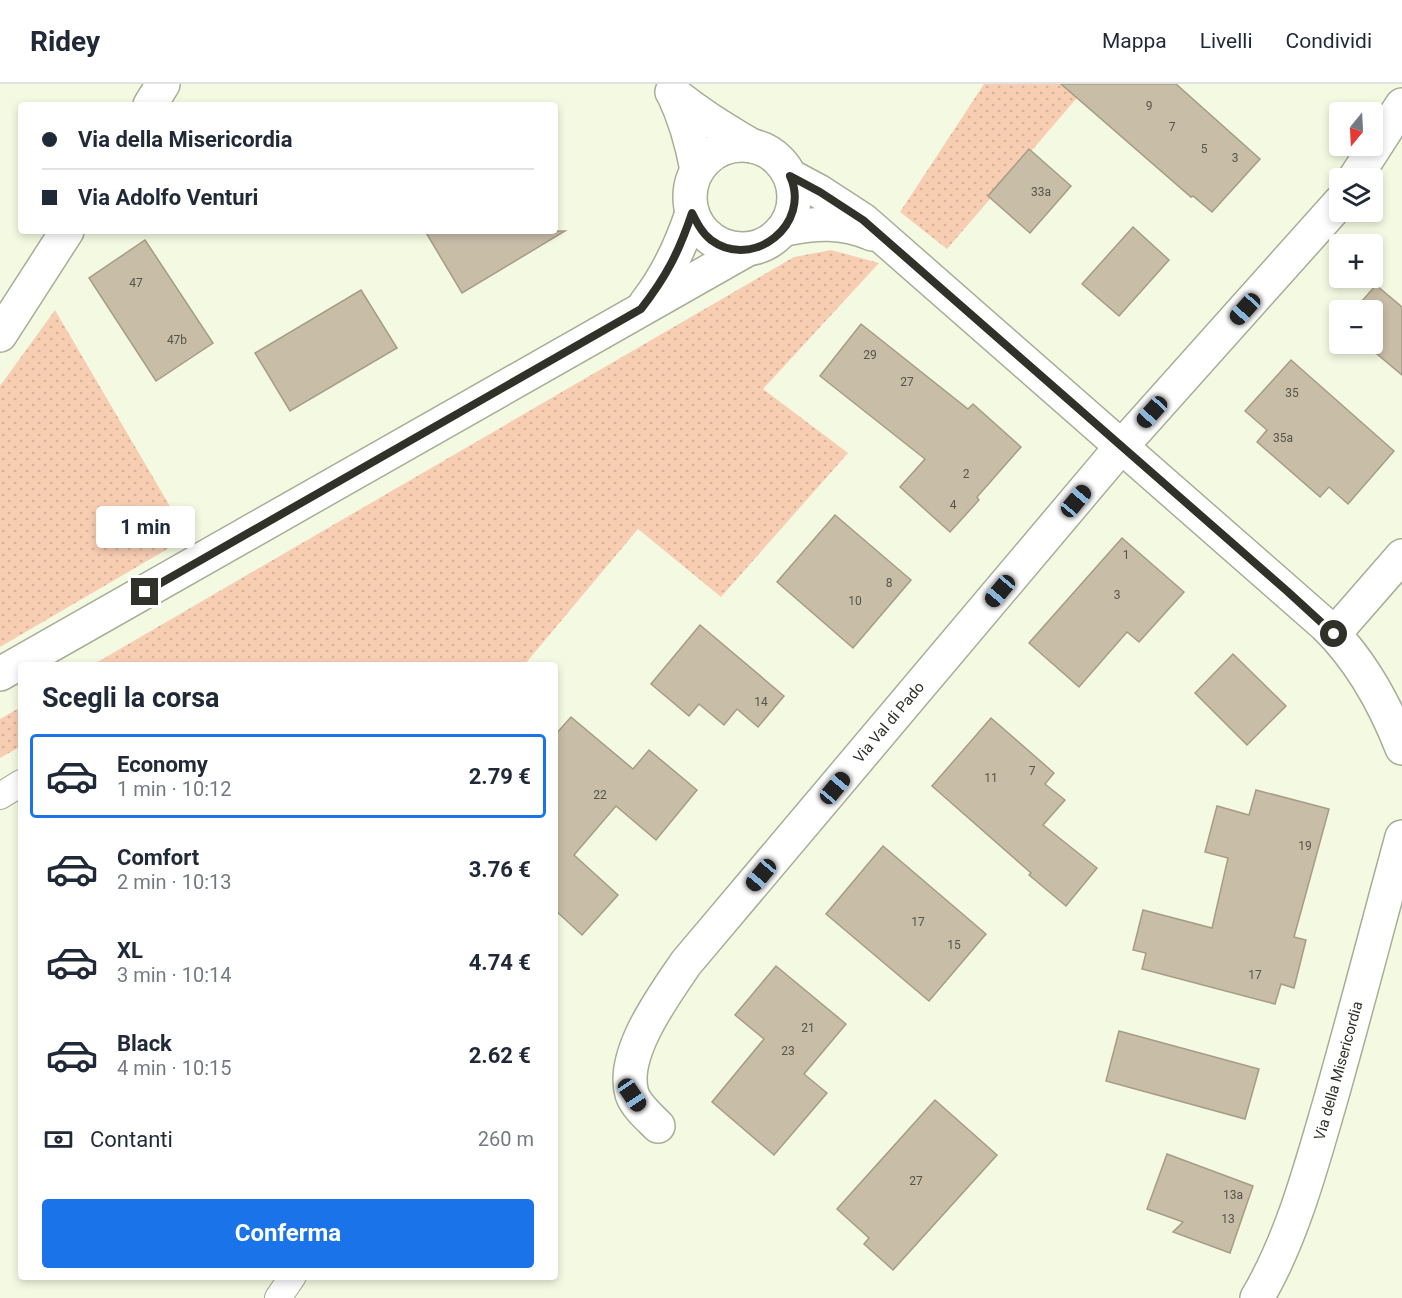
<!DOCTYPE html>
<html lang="it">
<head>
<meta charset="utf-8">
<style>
  :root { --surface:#fff; --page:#f2f2f3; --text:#1f2937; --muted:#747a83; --line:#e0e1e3; --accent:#1a73e8 }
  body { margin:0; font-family:Roboto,sans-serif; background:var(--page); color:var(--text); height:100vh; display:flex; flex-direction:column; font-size:22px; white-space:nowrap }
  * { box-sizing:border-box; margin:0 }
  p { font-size:20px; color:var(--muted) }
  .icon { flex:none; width:33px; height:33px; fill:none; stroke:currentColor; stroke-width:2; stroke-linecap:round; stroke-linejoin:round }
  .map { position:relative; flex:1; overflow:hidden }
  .drawer { position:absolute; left:18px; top:578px; width:540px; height:618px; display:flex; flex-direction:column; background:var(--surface); border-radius:6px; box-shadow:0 3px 9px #0003 }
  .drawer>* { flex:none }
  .top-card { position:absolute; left:18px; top:18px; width:540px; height:132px; border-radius:6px; box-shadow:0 3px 9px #0003; display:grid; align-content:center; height:132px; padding:0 24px; background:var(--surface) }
  .needle { width:39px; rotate:198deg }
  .controls { position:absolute; left:1329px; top:18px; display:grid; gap:12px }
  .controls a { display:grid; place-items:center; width:54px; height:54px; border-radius:6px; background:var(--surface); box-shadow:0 3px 9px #0003; font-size:30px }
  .end { position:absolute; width:27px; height:27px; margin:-14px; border:8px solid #303229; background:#fff; box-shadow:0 0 0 3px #fff }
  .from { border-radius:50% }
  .bubble { position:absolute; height:42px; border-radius:6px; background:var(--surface); box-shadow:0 3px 9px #0003; font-size:20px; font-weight:700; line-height:42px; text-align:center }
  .car { position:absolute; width:18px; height:36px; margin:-18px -9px; border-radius:8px; box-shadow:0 0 4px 2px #0007; background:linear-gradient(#222 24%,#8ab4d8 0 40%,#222 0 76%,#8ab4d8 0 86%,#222 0) }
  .top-card b { display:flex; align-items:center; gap:21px; height:57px; font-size:22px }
  .top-card b+b { border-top:2px solid var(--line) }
  .top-card i { width:15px; height:15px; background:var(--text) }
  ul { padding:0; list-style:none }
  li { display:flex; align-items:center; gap:18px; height:84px; margin:0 12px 9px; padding:0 12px; border:3px solid transparent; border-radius:6px }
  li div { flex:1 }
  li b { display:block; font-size:22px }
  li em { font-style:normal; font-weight:700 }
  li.active { border-color:var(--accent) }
  li>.icon { width:54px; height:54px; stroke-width:1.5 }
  h2 { padding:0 24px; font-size:27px; line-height:72px }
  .pay { display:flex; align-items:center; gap:15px; height:66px; padding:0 24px; font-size:22px }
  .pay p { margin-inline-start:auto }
  .action { display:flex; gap:12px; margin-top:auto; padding:12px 24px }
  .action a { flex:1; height:69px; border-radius:6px; background:var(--accent); color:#fff; font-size:24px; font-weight:700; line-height:69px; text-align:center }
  header { display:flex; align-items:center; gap:36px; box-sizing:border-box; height:84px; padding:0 30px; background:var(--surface); border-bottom:2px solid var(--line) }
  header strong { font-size:28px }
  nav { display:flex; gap:33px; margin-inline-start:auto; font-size:21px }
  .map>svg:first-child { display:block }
  .grass { fill:url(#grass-dots) }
  .building { fill:#c8bda7; stroke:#a69c86; stroke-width:1.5 }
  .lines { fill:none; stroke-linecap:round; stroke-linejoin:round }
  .service-casing { stroke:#a8ad96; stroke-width:28 }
  .minor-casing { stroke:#a8ad96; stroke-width:36 }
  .service { stroke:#fff; stroke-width:26 }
  .minor { stroke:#fff; stroke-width:33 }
  .route { stroke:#303229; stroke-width:8 }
  .labels { text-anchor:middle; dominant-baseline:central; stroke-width:4.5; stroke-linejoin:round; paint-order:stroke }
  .number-label { font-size:12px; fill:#565548 }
  .street-label { font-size:15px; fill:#303229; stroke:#fff }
</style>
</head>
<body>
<header>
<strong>Ridey</strong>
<nav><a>Mappa</a><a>Livelli</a><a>Condividi</a></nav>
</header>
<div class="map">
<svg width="1402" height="1214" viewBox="0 0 1402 1214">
  <defs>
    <pattern id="grass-dots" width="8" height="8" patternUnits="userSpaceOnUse" patternTransform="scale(1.5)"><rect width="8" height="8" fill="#f8ceb3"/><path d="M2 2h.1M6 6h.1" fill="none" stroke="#d5b19a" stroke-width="1.8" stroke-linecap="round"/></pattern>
  </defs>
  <rect width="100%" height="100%" fill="#f4fae2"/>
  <!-- grass -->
  <g class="grass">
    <path d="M984,0H1089L947,165L900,128Z"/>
    <path d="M831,166L879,179L763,305L848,369L721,513L638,445L525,580H94L794,173Z"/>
    <path d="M55,226L188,453L0,563V302Z"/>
    <path d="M21,623V662L0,674V635Z"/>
  </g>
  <!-- building -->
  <g class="building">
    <path d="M1061,0H1176L1260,75L1212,128L1193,112L1191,113Z"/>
    <path d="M1029,65L1071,102L1030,149L988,112Z"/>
    <path d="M1133,143L1169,176L1119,232L1082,200Z"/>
    <path d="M425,147H565L462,209Z"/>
    <path d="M145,156L213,259L156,297L89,194Z"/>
    <path d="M1376,201L1402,223V291L1365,260H1372V226H1354Z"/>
    <path d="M361,206L397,264L290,327L255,269Z"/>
    <path d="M861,240L968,325L973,320L1021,363L977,413L979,416L950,448L900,403L925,375L820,292Z"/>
    <path d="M1291,276L1394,367L1348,420L1329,403L1320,413L1257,358L1267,346L1245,327Z"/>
    <path d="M835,431L911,496L853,564L777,498Z"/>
    <path d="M1122,454L1184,508L1139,558L1127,548L1079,603L1029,559Z"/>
    <path d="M700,541L784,612L758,643L737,625L724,641L699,620L689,632L651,600Z"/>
    <path d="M1233,570L1286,622L1247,661L1195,609Z"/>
    <path d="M571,633L633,685L649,666L697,706L656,756L616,722L574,771L618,811L582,851L555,826V651Z"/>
    <path d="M991,634L1054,689L1045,700L1065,716L1043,741L1097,784L1066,822L1029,791L1031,789L932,702Z"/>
    <path d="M1256,706L1329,725L1294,853L1306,856L1294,904L1281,900L1275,920L1142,885L1146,869L1133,866L1143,826L1212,844L1228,774L1205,768L1217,722L1249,731Z"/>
    <path d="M883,762L986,850L929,917L826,830Z"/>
    <path d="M776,882L846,940L804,990L827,1009L774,1071L712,1018L764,955L735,931Z"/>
    <path d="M1119,947L1259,985L1245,1035L1106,997Z"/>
    <path d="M935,1016L997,1071L893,1186L864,1160L869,1154L837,1125Z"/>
    <path d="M1167,1070L1253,1102L1230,1169L1173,1148L1183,1138L1147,1125Z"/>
  </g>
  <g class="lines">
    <!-- service casing -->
    <g class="service-casing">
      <g id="service">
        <path d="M0,712L21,699"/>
        <path d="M278,1214L293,1192"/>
      </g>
    </g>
    <!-- minor casing -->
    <g class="minor-casing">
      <g id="minor">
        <path d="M672,8C697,29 724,45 752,62"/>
        <path d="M673,9C685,34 692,59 697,86"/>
        <path d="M150,21L163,0"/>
        <circle cx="742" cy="113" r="52"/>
        <path d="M790,92L820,108L863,136L1325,541C1361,576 1384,618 1402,664"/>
        <path d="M1355,94L1402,21"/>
        <path d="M785,145C817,139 841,137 872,150"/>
        <path d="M646,219C667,192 681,162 692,129"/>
        <path d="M0,251L67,147"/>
        <path d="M1334,550L1402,472"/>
        <path d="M0,590L748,165"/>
        <path id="s1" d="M658,1042C649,1033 636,1022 632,1010C620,970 665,910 686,879L1121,363L1340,118"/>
        <path id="s2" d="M1257,1214C1292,1155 1311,1083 1330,1018C1355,930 1378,841 1402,753"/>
      </g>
    </g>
    <!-- service -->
    <use href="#service" class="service"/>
    <!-- minor -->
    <use href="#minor" class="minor"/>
  </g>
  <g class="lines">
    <!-- route -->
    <path class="route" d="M145,508L641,225C666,193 679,168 692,129C697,139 702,149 711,156C753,187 812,140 790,92L820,108L863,136L1287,507L1334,550"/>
  </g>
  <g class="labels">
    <!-- number labels -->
    <g class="number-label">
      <text x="1149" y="22">9</text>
      <text x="1172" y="43">7</text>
      <text x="1204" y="65">5</text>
      <text x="1235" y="74">3</text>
      <text x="1041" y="108">33a</text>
      <text x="136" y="199">47</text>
      <text x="177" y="256">47b</text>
      <text x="870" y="271">29</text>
      <text x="907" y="298">27</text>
      <text x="1292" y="309">35</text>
      <text x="1283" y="354">35a</text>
      <text x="966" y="390">2</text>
      <text x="953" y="421">4</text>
      <text x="1126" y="471">1</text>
      <text x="889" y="499">8</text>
      <text x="1117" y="511">3</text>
      <text x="855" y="517">10</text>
      <text x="761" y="618">14</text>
      <text x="1032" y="687">7</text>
      <text x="991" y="694">11</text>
      <text x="600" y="711">22</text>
      <text x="1305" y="762">19</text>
      <text x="918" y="838">17</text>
      <text x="954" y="861">15</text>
      <text x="1255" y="891">17</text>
      <text x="808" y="944">21</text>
      <text x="788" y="967">23</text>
      <text x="916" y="1097">27</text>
      <text x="1233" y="1111">13a</text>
      <text x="1228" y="1135">13</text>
    </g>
    <!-- street labels -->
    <g class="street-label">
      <text stroke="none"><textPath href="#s1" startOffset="502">Via Val di Pado</textPath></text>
      <text stroke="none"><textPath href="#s2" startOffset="242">Via della Misericordia</textPath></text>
    </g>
  </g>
</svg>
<div class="controls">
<a><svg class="needle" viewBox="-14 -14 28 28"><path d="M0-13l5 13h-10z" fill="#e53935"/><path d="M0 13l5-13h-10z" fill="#747a83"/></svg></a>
<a><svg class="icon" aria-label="layers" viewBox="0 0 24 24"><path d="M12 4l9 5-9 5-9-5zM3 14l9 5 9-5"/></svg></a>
<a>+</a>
<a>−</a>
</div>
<i class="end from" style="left:1334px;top:550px"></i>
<i class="end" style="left:145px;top:508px"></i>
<div class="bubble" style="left:96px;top:422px;width:99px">1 min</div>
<i class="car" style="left:1245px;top:225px;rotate:222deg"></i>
<i class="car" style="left:1152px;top:328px;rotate:222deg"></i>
<i class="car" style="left:1076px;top:417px;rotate:40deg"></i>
<i class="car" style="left:1000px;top:507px;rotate:220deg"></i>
<i class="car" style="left:835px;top:704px;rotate:40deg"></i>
<i class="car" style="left:761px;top:791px;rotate:220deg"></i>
<i class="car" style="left:632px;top:1011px;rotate:146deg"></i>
<div class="top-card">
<b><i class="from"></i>Via della Misericordia</b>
<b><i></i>Via Adolfo Venturi</b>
</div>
<section class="drawer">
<h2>Scegli la corsa</h2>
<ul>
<li class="active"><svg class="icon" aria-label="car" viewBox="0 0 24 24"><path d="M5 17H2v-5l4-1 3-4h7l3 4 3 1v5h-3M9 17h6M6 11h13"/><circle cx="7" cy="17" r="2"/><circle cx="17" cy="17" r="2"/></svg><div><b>Economy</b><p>1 min · 10:12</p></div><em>2.79 €</em></li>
<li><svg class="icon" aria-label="car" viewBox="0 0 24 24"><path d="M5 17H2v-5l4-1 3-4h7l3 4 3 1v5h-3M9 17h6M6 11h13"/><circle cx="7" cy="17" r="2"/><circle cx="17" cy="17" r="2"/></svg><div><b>Comfort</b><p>2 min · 10:13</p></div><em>3.76 €</em></li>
<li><svg class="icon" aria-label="car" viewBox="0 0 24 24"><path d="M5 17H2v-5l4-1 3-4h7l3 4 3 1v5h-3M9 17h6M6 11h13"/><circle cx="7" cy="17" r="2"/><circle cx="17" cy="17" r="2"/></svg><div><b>XL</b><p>3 min · 10:14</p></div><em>4.74 €</em></li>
<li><svg class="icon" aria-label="car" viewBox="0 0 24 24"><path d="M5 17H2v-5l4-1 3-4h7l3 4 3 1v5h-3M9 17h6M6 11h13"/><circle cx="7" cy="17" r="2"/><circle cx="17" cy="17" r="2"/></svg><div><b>Black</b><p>4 min · 10:15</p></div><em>2.62 €</em></li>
</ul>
<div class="pay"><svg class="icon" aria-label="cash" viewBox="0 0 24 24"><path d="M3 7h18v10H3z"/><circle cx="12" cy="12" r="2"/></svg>Contanti<p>260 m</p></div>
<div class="action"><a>Conferma</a></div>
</section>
</div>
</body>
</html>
